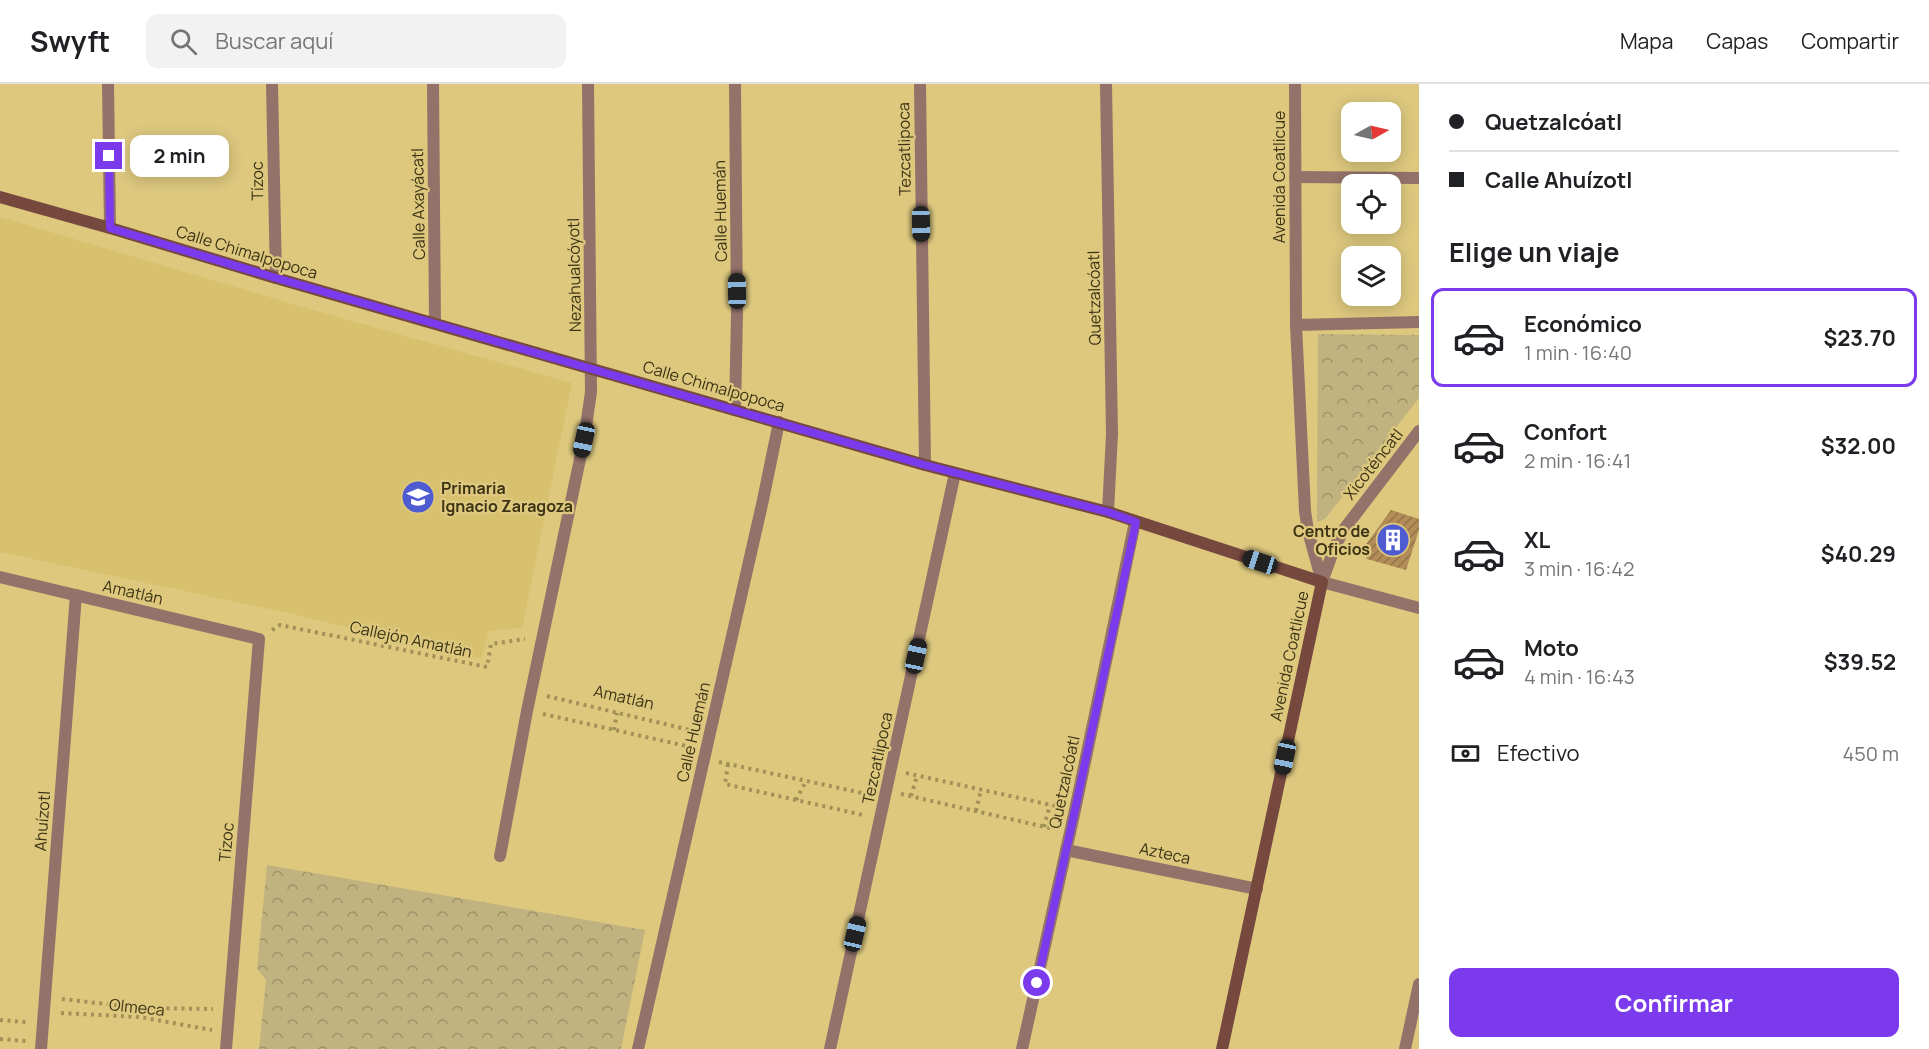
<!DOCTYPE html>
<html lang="es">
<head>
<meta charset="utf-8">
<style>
  :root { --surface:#fff; --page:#f2f2f2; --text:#202124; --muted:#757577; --line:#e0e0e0; --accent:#7c3aed }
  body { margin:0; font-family:Manrope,sans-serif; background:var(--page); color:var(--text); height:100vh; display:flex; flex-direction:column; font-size:22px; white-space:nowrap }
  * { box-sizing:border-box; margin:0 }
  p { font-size:20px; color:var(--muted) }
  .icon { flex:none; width:33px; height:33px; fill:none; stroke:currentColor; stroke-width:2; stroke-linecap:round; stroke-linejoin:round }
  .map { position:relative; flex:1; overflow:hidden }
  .details { display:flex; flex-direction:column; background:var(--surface); width:510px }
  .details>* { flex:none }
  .banner { display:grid; align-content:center; height:132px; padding:0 30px; background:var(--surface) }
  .needle { width:39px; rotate:82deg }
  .fabs { position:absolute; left:1341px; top:18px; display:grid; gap:12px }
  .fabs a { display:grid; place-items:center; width:60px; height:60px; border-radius:12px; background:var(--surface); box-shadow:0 3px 15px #0003; font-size:30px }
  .end { position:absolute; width:27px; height:27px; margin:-14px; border:8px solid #7c3aed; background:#fff; box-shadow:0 0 0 3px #fff }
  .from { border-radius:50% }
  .bubble { position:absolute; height:42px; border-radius:12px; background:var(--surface); box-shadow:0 3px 15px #0003; font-size:20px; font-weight:700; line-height:42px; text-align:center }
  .car { position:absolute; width:18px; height:36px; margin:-18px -9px; border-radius:8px; box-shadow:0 0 4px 2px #0007; background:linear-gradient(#222 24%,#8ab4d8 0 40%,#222 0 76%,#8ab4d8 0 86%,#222 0) }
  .banner b { display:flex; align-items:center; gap:21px; height:57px; font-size:22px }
  .banner b+b { border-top:2px solid var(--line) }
  .banner i { width:15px; height:15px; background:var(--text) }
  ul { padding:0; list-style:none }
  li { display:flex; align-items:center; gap:18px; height:99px; margin:0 12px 9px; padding:0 18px; border:3px solid transparent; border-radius:12px }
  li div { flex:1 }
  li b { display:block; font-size:22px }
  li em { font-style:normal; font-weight:700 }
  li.on { border-color:var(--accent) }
  li>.icon { width:54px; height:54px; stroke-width:1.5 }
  h2 { padding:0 30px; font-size:27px; line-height:72px }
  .pay { display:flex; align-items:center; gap:15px; height:66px; padding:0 30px; font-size:22px }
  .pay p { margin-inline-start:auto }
  .action { display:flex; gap:12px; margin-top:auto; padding:12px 30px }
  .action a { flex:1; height:69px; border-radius:12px; background:var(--accent); color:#fff; font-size:24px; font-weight:700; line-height:69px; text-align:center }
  header { display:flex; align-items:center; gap:36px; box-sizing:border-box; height:84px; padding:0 30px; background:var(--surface); border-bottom:2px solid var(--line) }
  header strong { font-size:28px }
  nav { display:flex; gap:33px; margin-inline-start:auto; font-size:21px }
  .search { width:420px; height:54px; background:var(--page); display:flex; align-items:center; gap:15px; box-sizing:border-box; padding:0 21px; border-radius:12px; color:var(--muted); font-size:22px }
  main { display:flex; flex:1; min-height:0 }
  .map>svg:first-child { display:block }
  .built { fill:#d8c16e }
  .park { fill:url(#park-crowns) }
  .building { fill:url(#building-hatch) }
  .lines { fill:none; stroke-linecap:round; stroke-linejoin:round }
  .path { stroke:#a29157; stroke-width:4; stroke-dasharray:3 4.5; stroke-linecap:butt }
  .street { stroke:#93726a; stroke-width:12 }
  .secondary { stroke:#76483e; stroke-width:12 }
  .route { stroke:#7c3aed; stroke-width:8 }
  .labels { text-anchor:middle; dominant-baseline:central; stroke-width:4.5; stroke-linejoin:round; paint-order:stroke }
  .street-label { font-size:16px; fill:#3c3315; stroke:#ddc87e }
  .poi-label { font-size:16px; font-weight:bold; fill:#3c3315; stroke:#ddc87e; text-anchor:start }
</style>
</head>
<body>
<header>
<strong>Swyft</strong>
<div class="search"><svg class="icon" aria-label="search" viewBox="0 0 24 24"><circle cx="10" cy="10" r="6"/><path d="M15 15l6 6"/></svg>Buscar aquí</div>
<nav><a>Mapa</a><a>Capas</a><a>Compartir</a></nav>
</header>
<main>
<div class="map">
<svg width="1419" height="965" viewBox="0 0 1419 965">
  <defs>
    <pattern id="park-crowns" width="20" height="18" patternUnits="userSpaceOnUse" patternTransform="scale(1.5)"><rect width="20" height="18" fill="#c1b380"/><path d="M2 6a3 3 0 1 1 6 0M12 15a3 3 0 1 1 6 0" fill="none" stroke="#9e9268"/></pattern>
    <pattern id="building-hatch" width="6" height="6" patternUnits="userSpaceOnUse" patternTransform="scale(1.5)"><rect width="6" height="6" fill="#b38d58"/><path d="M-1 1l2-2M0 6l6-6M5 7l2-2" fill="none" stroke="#937448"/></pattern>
  </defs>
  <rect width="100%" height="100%" fill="#ddc87e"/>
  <!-- built -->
  <path class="built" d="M0,133L303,223L572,299L522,544L489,547L481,575L279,527L0,468Z"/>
  <!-- park -->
  <g class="park">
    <path d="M1318,250L1419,251V314L1325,435L1317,438Z"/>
    <path d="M267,781L645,846L621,965H259L266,896L257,884Z"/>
  </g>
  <!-- building -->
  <path class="building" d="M1391,426L1419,435V446L1406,486L1367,475L1362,466Z"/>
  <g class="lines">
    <!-- path -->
    <g class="path">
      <path d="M272,546L280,541L487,583L491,560L525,555"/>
      <path d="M547,612L694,647"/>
      <path d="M543,630L691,663"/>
      <path d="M614,646L617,629"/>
      <path d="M719,678L867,710"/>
      <path d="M728,680L725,700L863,731"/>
      <path d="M906,689L1060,723"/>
      <path d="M901,710L1054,745"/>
      <path d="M911,712L917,692"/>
      <path d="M796,716L806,697"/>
      <path d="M976,727L981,706"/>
      <path d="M1044,743L1050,721"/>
      <path d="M62,915L141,924L213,925"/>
      <path d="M61,929L140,933L212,946"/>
      <path d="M0,936L26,938"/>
      <path d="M0,955L26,957"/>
    </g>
    <!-- street -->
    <g class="street">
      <path d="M108,0L110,144"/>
      <path d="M272,0L276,194"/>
      <path d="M433,0L435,239"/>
      <path d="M735,0L737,230L735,326"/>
      <path d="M920,0L925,381"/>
      <path d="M1106,0L1112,350L1108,428"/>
      <path d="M1295,0L1296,241L1305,427L1308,447L1322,498"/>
      <path d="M1295,93L1419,94"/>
      <path d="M1296,241L1419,238"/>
      <path d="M0,493L259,555L226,965"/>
      <path d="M1322,498L1335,462L1345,444L1419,347"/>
      <path d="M1322,498L1419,524"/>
      <path d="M1066,766L1257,805"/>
      <path d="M500,772L527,627L584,356L591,308L588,0"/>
      <path d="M41,965L76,511"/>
      <path d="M638,965L763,416L779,338"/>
      <path d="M830,965L955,389"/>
      <path d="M1022,965L1075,726L1135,438"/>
      <path d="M1405,965L1419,900"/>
    </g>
    <!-- secondary -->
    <path class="secondary" d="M0,113L110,144L276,194L925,381L1108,428L1322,498L1222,965"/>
  </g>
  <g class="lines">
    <!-- route -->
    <path class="route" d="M109,72L110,144L276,194L925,381L1108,428L1136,438L1075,726L1037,899"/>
  </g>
  <!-- icons -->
  <defs>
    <g id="school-disc" transform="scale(1.725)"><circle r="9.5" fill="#4e5bd1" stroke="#ddc87e"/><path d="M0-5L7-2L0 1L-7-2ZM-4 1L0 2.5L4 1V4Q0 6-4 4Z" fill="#fff"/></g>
    <g id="building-disc" transform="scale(1.725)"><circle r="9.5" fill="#4e5bd1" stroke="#ddc87e"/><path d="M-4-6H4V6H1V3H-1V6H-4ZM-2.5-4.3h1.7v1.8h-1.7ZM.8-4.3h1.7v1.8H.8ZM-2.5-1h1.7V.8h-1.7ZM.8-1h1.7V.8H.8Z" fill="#fff"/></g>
  </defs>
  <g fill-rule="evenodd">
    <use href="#school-disc" x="418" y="413"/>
    <use href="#building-disc" x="1393" y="456"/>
  </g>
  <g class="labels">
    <!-- street labels -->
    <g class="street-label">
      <text transform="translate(904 65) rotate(-91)">Tezcatlipoca</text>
      <text transform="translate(1279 93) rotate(-90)">Avenida Coatlicue</text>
      <text transform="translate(257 97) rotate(-91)">Tízoc</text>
      <text transform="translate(418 120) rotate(-91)">Calle Axayácatl</text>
      <text transform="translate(720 127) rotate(-91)">Calle Huemán</text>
      <text transform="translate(247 168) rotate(17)">Calle Chimalpopoca</text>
      <text transform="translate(574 191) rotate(-91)">Nezahualcóyotl</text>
      <text transform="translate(1094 214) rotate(-91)">Quetzalcóatl</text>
      <text transform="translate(714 302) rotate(16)">Calle Chimalpopoca</text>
      <text transform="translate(1373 380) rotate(-52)">Xicoténcatl</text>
      <text transform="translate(133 508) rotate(13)">Amatlán</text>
      <text transform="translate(411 555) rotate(12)">Callejón Amatlán</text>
      <text transform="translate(1289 572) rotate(-78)">Avenida Coatlicue</text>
      <text transform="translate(624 613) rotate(13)">Amatlán</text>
      <text transform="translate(693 648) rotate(-77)">Calle Huemán</text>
      <text transform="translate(877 674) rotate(-78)">Tezcatlipoca</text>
      <text transform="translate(1064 698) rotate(-78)">Quetzalcóatl</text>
      <text transform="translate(42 737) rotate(-86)">Ahuízotl</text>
      <text transform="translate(226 758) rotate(-85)">Tízoc</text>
      <text transform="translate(1165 769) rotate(12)">Azteca</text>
      <text transform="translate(137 923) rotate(6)">Olmeca</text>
    </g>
    <!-- poi labels -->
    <g class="poi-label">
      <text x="441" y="404">Primaria<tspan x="441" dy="18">Ignacio Zaragoza</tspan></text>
      <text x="1370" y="447" text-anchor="end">Centro de<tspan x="1370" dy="18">Oficios</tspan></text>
    </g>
  </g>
</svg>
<div class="fabs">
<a><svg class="needle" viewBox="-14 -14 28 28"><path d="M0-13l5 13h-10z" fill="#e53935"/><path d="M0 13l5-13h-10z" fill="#757577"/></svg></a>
<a><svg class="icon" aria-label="locate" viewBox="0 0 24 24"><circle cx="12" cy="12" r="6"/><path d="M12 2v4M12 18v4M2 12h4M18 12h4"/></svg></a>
<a><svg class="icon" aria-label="layers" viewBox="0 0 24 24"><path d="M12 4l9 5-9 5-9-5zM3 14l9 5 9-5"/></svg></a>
</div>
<i class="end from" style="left:1037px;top:899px"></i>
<i class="end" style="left:109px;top:72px"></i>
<div class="bubble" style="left:130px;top:51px;width:99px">2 min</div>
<i class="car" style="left:921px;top:140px;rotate:179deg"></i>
<i class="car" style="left:737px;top:207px;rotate:359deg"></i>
<i class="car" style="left:584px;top:356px;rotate:192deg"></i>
<i class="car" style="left:1260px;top:478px;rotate:288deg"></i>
<i class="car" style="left:916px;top:572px;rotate:12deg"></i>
<i class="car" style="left:1285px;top:673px;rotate:192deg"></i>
<i class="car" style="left:855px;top:850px;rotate:13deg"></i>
</div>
<section class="details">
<div class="banner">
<b><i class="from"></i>Quetzalcóatl</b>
<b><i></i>Calle Ahuízotl</b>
</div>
<h2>Elige un viaje</h2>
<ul>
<li class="on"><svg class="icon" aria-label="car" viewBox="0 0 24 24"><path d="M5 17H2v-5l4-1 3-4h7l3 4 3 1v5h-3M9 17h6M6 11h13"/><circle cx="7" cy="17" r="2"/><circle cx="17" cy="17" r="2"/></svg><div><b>Económico</b><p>1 min · 16:40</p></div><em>$23.70</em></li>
<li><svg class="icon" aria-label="car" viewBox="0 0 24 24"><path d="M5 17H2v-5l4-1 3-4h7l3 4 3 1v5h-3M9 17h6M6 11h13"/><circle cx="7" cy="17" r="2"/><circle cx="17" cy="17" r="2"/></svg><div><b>Confort</b><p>2 min · 16:41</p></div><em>$32.00</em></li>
<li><svg class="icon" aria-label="car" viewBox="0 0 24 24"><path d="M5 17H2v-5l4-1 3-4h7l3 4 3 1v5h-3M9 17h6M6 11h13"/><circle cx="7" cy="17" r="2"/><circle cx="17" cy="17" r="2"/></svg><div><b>XL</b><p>3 min · 16:42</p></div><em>$40.29</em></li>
<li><svg class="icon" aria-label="car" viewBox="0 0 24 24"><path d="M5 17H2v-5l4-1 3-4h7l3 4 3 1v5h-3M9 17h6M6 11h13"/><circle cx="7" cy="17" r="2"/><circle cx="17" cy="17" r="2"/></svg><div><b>Moto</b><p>4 min · 16:43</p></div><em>$39.52</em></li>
</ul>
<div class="pay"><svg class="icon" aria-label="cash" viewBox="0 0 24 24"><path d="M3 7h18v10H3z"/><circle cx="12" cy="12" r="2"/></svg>Efectivo<p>450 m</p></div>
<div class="action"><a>Confirmar</a></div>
</section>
</main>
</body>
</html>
